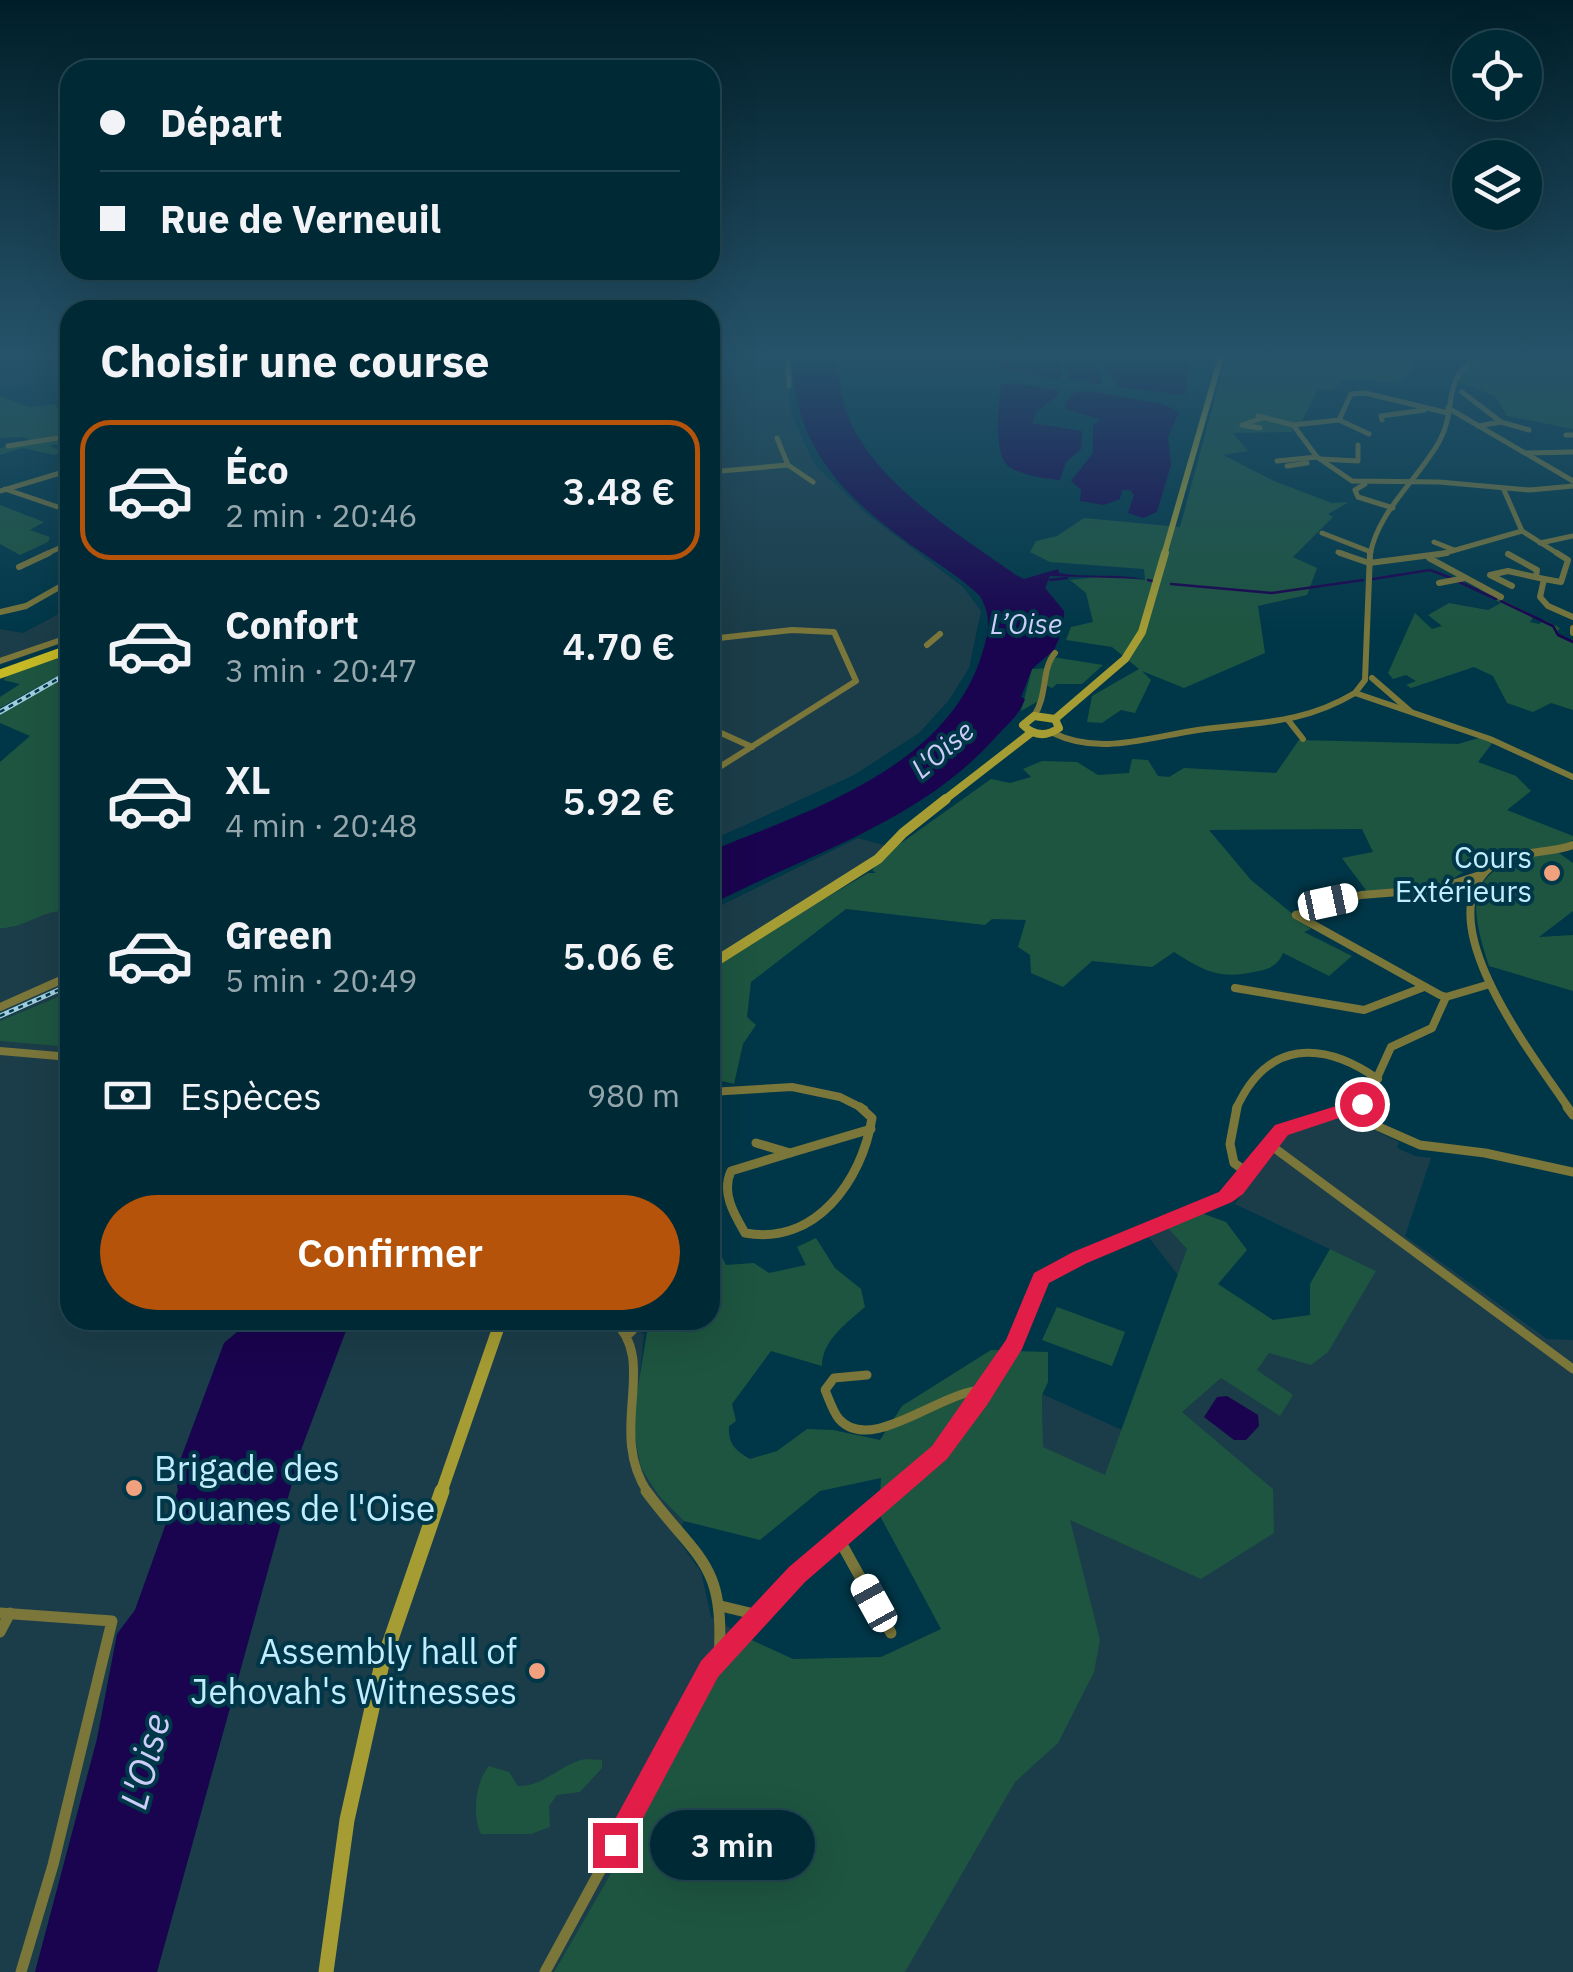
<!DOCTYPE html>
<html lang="fr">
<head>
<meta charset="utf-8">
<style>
  :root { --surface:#002936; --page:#0a313e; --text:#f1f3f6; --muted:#95a6ad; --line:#224551; --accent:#b45309 }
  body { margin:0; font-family:"IBM Plex Sans",sans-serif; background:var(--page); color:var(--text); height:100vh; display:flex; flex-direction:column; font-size:38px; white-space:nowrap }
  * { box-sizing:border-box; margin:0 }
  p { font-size:32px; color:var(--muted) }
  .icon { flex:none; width:55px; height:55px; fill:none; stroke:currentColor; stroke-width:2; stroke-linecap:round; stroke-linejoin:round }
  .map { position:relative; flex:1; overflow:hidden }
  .sheet { position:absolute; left:60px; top:300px; width:660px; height:1030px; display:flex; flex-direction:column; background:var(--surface); border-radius:30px; box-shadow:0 10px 40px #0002,0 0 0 2px var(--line) }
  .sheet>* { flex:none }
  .top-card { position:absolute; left:60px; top:60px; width:660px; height:220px; border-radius:30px; box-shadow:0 10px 40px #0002,0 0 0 2px var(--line); display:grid; align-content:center; height:220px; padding:0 40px; background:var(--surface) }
  .buttons { position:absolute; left:1452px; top:30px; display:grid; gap:20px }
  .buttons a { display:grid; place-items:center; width:90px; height:90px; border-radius:50%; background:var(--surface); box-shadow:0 10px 40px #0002,0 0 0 2px var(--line); font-size:50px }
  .end { position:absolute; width:45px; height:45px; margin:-22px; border:12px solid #e11d48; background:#fff; box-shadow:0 0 0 5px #fff }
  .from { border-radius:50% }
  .bubble { position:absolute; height:70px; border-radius:35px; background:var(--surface); box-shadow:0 10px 40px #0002,0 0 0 2px var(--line); font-size:32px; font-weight:600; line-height:70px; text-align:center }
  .car { position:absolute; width:30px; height:60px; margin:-30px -15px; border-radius:12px; box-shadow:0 0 8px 2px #0007; background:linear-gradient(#fff 24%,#345 0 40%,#fff 0 76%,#345 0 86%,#fff 0) }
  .top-card b { display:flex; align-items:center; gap:35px; height:95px; font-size:38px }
  .top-card b+b { border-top:2px solid var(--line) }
  .top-card i { width:25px; height:25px; background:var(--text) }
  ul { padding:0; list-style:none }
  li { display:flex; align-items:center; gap:30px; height:140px; margin:0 20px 15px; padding:0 20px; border:5px solid transparent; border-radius:30px }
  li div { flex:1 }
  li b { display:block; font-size:38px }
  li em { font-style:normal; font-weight:600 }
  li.active { border-color:var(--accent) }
  li>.icon { width:90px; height:90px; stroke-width:1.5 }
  h2 { padding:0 40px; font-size:45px; line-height:120px }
  .pay { display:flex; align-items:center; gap:25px; height:110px; padding:0 40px; font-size:38px }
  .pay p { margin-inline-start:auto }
  .cta { display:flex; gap:20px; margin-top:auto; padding:20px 40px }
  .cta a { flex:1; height:115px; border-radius:60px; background:var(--accent); color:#fff; font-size:40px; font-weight:600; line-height:115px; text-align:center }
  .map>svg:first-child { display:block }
  .built { fill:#1b3d49 }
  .green { fill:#1d5540 }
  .water { fill:#1a044f }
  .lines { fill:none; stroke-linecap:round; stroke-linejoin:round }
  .stream { stroke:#1a044f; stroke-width:2.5 }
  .minor-far4 { stroke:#7b763a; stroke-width:5 }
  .minor-far3 { stroke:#7b763a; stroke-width:6 }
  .minor-far2 { stroke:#7b763a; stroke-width:8 }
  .minor-far1 { stroke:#7b763a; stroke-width:9 }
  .minor { stroke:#7b763a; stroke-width:11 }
  .tertiary { stroke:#7b763a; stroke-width:6 }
  .secondary-far4 { stroke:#a59c34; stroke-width:6 }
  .secondary-far3 { stroke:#a59c34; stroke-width:8 }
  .secondary-far2 { stroke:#a59c34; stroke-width:10 }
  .secondary-far1 { stroke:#a59c34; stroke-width:12 }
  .secondary { stroke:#a59c34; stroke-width:15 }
  .primary { stroke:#c5b926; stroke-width:9 }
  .rail-casing { stroke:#a0cedf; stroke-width:5 }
  .rail { stroke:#003748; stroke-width:2.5; stroke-dasharray:5; stroke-linecap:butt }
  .route { fill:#e11d48 }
  .poi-dot { fill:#f1a17d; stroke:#003748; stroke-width:4 }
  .labels { text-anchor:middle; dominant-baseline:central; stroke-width:8; stroke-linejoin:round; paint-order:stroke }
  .far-water-label { font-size:28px; font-style:italic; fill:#cccdf8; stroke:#003748 }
  .poi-label { font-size:30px; fill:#c1edfe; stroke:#003748; text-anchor:end }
  .near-poi-label { font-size:35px; fill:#c1edfe; stroke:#003748; text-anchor:start }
  .near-water-label { font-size:38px; font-style:italic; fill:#cccdf8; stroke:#003748 }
</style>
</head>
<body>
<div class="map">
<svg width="1573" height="1972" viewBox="0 0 1573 1972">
  <rect width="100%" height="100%" fill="#003748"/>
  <!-- built -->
  <g class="built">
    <path d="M710,357H786L791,414L815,465L867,514L963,587L981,611L969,668L949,700L919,733L854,775L710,841Z"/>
    <path d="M70,608V640L0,665V629L23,633Z"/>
    <path d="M858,838L894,848L833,894L710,974V911Z"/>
    <path d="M63,909L70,911V1320H241L236,1333L224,1343L175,1474L178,1490L135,1610L117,1634L97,1739L35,1972H0V928H9L40,912Z"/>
    <path d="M1345,1117L1399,1142L1397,1148L1415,1156L1431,1158L1405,1236L1547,1339L1573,1340V1972H787L934,1885L1043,1447L1042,1394L1122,1430L1178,1275L1147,1235L1168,1227L1217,1284L1313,1346L1376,1271L1235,1204L1282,1137L1297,1128Z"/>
    <path d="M350,1320H618L644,1334L640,1372L659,1496L684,1521L676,1537L701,1572L711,1617L745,1637L676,1734L610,1875L554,1972H157L302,1447Z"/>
  </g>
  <!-- green -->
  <g class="green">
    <path d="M1226,357H1412L1414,365L1400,383L1344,379L1332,391L1318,389L1301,423H1292V432L1233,433L1248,451L1223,455L1274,481L1332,503L1349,502L1328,514L1333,517L1293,557L1317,568L1307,595L1258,606L1265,653L1184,688L1142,671L1151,680L1135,713L1121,710L1102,723L1087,722L1092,696L1139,669L1112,647L1066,640L1071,627L1093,622L1086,593L1070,580L1105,576L1145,580L1144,569L1050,562L1030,552L1036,541L1057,536L1084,518L1180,527Z"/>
    <path d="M1480,357H1573V429L1507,416L1495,396L1454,380L1460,368Z"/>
    <path d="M0,396L29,407L55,404L59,413L70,410V432L65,435L70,436V451L54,444L51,446L60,451L55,455L22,448L0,455V448L30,441L24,437L0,438Z"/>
    <path d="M0,505L44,522L30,530L50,537L48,542L20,555L0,544Z"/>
    <path d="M1482,589L1534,616L1530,622L1539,624L1545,620L1560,628L1555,634L1573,642V710L1551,703L1533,712L1507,703L1493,676L1474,667L1411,688L1406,685L1416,681L1406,675L1393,679L1388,673L1415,613L1432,629L1442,626L1428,615L1449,603L1488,610L1501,603L1478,591Z"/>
    <path d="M70,652V669L0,708V697L20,684L3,680L7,676Z"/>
    <path d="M1052,657L1103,665L1082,684H1057L1052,688L1043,684L1040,700L1021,711L1032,669L1049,668Z"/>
    <path d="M70,673V911C43,908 25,929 0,928V762L30,736L0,723V714Z"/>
    <path d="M1479,738L1493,742L1478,762L1516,776L1531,791L1507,810L1573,836V840L1561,846L1489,855L1448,882L1421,890L1368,893L1342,858L1373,852L1362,829L1209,830L1251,880L1311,929L1304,932L1352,956L1329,976L1283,953C1278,965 1271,968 1259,971C1220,980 1206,972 1174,952L1152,967L1092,961L1063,987L1031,973L1030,955L1018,947L1026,920L992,919L985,925L846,909L751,982L747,1017L756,1025L743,1044L734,1084L710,1078V972L742,948L868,873H876L872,870L894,848L991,779L1010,783L1031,777L1023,769L1042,761L1077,762L1098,775L1129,773L1132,759L1148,760L1158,776L1169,777L1184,768L1276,773L1299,740L1458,744Z"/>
    <path d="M1551,852L1559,853L1573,863V911L1539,937L1573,935V991L1489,966C1464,891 1471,867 1551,852Z"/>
    <path d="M70,992V1047L0,1041V1021Z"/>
    <path d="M1201,1213L1226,1222L1247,1250L1218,1284L1273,1320L1310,1315V1284L1330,1249L1376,1271L1328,1352L1311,1365L1269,1353L1257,1370L1293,1395L1280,1416L1221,1378L1182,1412L1273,1489L1274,1533L1201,1579L1070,1520L1100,1640L1094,1672L1058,1743L1015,1782L905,1972H554L610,1875L676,1734L745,1637L793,1659L881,1657L941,1629L879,1514L881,1478L820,1491L760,1540L684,1521L659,1496L641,1468L632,1423L649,1320H710V1233L726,1265L754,1263L769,1273L806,1265L797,1247L816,1238L835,1268L861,1289L865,1307C848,1322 822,1340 822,1366L771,1351L732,1404L736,1421L729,1426C728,1444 735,1450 750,1459L777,1451L807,1429L833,1430L880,1440L902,1406L991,1350L1048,1352V1382L1042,1395L1043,1447L1105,1475L1187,1249L1167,1227Z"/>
    <path d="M1057,1307L1125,1332L1112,1366L1042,1340Z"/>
    <path d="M585,1759L602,1760V1768L580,1792L557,1795L549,1806L550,1827L531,1834H481C472,1816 475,1782 489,1766L509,1772L518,1786C543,1787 561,1764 585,1759Z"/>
  </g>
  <!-- water -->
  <g class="water">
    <path d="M791,357H835C839,374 841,393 846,410C868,479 959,535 1016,575L1024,579L1058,569L1059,573C1086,578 1115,573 1143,579L1050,576L1045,588L1064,611V627L1054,650L1032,669L1021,697L1025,699C1019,716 1006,725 994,739C918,823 808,854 710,905V851C809,811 947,768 982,654C989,631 992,618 980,596C959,576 934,561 911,545C839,493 796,447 791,357Z"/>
    <path d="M998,357H1095L1102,384L1069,379L1065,363L1061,364L1062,374L1058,380L1000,368Z"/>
    <path d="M1104,357H1190L1185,395L1120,388L1108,375Z"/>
    <path d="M1014,383L1058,390L1057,396L1037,411L1032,423L1082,431L1081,449L1066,462L1060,480C1047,479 1015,474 1006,464C994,449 998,404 1001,385Z"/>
    <path d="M1089,391L1163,404L1179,412L1168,437L1171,465L1157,512L1143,518L1128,513L1134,495L1130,490H1122L1120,499L1104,505L1080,501L1081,490L1071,481L1093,453V425L1101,420L1066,409L1065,404L1075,392Z"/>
    <path d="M242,1320H350L302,1447L157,1972H35L97,1739L117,1634L135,1610L178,1490L175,1474L224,1343L236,1333Z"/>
    <path d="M1227,1396L1258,1415L1259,1426L1246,1440H1234L1204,1417L1217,1397Z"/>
  </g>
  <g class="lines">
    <!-- stream -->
    <g class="stream">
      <path d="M1373,579L1430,570L1451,578"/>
      <path d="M1050,580L1067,578"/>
      <path d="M1148,580L1152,581"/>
      <path d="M1457,581L1496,599"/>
      <path d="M1171,584L1272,593L1363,580"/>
      <path d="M1501,601L1553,626L1558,635L1573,642"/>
    </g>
    <!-- minor-far4 -->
    <g class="minor-far4">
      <path d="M788,357L789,386"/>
      <path d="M1462,392L1501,422"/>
      <path d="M1448,408L1573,481"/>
      <path d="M1258,416L1293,425L1339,420L1351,394L1365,393L1448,413"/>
      <path d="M1339,420L1369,434"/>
      <path d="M1382,420L1381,416L1424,410"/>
      <path d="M1293,425L1317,457L1352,481L1439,482L1530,490L1573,486"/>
      <path d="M1478,426L1501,422L1529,430"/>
      <path d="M1260,428L1242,425L1262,418"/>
      <path d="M1566,435H1573"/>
      <path d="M777,438L788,465L813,482"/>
      <path d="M8,446L70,436"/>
      <path d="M1525,453L1573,452"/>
      <path d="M1320,459L1358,461V445"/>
      <path d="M1277,461L1317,457"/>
      <path d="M1287,466L1307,463"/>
      <path d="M710,472L788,465"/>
      <path d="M1365,484L1355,490L1358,497L1393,508"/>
      <path d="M5,489L70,511"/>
      <path d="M1504,490L1522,531"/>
      <path d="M0,491L70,470"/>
      <path d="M1522,531L1560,555"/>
      <path d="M1322,533L1371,552"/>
      <path d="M1434,542L1454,550"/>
      <path d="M1540,543L1573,536"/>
      <path d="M1338,552L1347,555"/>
      <path d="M44,555L70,543"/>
      <path d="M1370,555C1378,510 1419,479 1440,440C1458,405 1440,383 1477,357"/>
      <path d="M1438,555L1522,531"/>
    </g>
    <!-- minor-far3 -->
    <g class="minor-far3">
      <path d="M1340,553L1369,563L1447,553"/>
      <path d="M1557,553L1568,560L1561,582L1544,579L1540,597L1548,606L1573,617"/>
      <path d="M1508,554L1537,570L1536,576"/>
      <path d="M1429,558L1501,597"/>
      <path d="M19,567L49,553"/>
      <path d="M1439,583L1465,578"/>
      <path d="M1512,586L1490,575L1508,571L1544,579"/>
      <path d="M0,612L26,606L70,581"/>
      <path d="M1573,628V633"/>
      <path d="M710,639L792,630L834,632L856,681L710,773"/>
      <path d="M927,645L940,634"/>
      <path d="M0,661L70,637"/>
      <path d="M1372,678L1410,711"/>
      <path d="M1355,693L1365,680L1370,553"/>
      <path d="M1034,716C1048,695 1041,669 1055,653"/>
      <path d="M1288,720L1303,739"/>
      <path d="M710,728L752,747"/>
    </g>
    <!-- minor-far2 -->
    <g class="minor-far2">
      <path d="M1296,915L1440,995L1446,997L1490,984"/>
      <path d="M1296,915L1361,895L1437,889L1480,875"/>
      <path d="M1235,988L1364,1010L1424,987"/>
      <path d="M0,1007L70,976"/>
      <path d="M0,1051L70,1057"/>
      <path d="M710,1092L792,1087L840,1097L864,1109"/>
      <path d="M1236,1109C1267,1040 1322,1040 1378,1079"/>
      <path d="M1353,1109L1366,1102L1391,1047L1432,1028L1446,997"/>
      <path d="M1569,1109C1536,1059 1431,928 1486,871C1506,849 1547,855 1573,845"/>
    </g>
    <!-- minor-far1 -->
    <g class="minor-far1">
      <path d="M1237,1107L1230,1144L1234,1163L1248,1173"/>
      <path d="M1567,1107L1573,1115"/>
      <path d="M1345,1112L1420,1145L1485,1153L1573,1172"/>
      <path d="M756,1143L790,1153L731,1171C721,1193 734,1214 745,1233C815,1246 862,1181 872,1118L860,1107"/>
      <path d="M1269,1144L1573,1369"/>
      <path d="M790,1153L871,1129"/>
      <path d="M613,1320C660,1362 606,1430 648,1493"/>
      <path d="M630,1333L642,1320"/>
      <path d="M867,1375L834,1378L825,1390C829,1399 833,1412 839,1419C872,1456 943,1388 986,1390"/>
      <path d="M891,1493L939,1452L980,1399L1015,1343L1041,1278L1080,1257L1226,1197L1281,1130L1357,1107"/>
    </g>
    <!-- minor -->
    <g class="minor">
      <path d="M646,1491C695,1558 726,1561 719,1657"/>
      <path d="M839,1539L891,1633"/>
      <path d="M721,1606L758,1615"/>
      <path d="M0,1613L112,1621L53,1865L21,1972"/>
      <path d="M0,1632L10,1613"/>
      <path d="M545,1972L710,1669L797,1574L894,1491"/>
    </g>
    <!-- tertiary -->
    <path class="tertiary" d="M1053,733C1100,756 1149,737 1198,730C1256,722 1301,725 1355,693L1490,739L1573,777"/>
    <!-- secondary-far4 -->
    <path class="secondary-far4" d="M1164,555L1221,357"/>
    <!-- secondary-far3 -->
    <g class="secondary-far3">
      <path d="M1034,716L1055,719L1059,728C1046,737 1034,736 1023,725Z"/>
      <path d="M1055,719L1125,659L1142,632L1165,553"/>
      <path d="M943,801L1032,732"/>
    </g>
    <!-- secondary-far2 -->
    <path class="secondary-far2" d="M710,965L878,859L903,833L946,799"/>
    <!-- secondary-far1 -->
    <path class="secondary-far1" d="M441,1493L501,1320"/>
    <!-- secondary -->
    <path class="secondary" d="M326,1972L347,1820L381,1668L442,1491"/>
    <!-- primary -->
    <path class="primary" d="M0,674L70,649"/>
    <!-- rail casing -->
    <g class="rail-casing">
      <g id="rail">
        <path d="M0,712L70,672"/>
        <path d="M0,1016L70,985"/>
      </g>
    </g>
    <!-- rail -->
    <use href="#rail" class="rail"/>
  </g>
  <!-- sky -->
  <linearGradient id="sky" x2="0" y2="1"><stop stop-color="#001e28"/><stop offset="0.56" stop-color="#26536a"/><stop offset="1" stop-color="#26536a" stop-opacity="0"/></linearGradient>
  <rect width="1573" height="633" fill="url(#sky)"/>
  <!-- route -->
  <path class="route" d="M1362,1098L1369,1100V1108L1288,1135L1243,1194L1232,1202L1087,1263L1049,1283L1022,1349L987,1405L947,1459L805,1582L718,1677L624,1854L615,1858L606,1854L602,1845L606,1836L701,1661L789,1567L932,1446L1006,1340L1034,1273L1073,1252L1219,1192L1275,1125Z"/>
  <!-- markers -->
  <g class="poi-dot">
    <circle cx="1552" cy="873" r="10"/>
    <circle cx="134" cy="1488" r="10"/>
    <circle cx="537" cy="1671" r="10"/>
  </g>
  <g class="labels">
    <!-- far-water labels -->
    <g class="far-water-label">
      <text x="1026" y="623">L’Oise</text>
      <text transform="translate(942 749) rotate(-40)">L'Oise</text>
    </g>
    <!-- poi labels -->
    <g class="poi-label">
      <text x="1532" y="856">Cours<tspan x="1532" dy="34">Extérieurs</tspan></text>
    </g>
    <!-- near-poi labels -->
    <g class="near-poi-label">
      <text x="154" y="1468">Brigade des<tspan x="154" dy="40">Douanes de l'Oise</tspan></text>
      <text x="517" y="1651" text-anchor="end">Assembly hall of<tspan x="517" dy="40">Jehovah's Witnesses</tspan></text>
    </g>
    <!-- near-water labels -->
    <g class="near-water-label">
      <text transform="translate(144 1761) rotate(-75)">L'Oise</text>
    </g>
  </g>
</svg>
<div class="buttons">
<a><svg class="icon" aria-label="locate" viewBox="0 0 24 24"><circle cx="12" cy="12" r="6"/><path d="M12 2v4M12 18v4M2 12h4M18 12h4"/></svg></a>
<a><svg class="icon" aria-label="layers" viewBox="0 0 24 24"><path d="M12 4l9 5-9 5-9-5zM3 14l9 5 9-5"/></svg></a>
</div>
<i class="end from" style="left:1362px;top:1104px"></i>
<i class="end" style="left:615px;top:1845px"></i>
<div class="bubble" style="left:650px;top:1810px;width:165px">3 min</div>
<i class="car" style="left:1328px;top:902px;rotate:78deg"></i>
<i class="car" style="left:874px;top:1603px;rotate:331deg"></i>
<div class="top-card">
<b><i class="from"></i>Départ</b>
<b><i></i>Rue de Verneuil</b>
</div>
<section class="sheet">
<h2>Choisir une course</h2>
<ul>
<li class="active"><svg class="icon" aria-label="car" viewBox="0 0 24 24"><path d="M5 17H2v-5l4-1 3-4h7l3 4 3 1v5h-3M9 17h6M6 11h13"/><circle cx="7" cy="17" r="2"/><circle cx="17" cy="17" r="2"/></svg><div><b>Éco</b><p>2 min · 20:46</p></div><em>3.48 €</em></li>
<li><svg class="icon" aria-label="car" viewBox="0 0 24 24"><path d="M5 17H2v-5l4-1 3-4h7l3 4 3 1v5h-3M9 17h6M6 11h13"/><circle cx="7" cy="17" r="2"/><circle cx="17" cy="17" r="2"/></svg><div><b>Confort</b><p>3 min · 20:47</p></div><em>4.70 €</em></li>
<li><svg class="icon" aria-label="car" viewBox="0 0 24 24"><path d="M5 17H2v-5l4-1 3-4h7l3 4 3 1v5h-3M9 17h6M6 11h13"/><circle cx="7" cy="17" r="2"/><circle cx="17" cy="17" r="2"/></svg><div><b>XL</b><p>4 min · 20:48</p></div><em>5.92 €</em></li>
<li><svg class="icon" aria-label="car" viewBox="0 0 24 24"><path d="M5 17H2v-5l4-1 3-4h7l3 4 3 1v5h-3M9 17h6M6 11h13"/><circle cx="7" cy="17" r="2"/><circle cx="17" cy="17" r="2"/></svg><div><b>Green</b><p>5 min · 20:49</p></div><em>5.06 €</em></li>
</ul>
<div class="pay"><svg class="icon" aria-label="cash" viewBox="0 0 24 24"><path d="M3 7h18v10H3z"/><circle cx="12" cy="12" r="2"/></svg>Espèces<p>980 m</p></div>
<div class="cta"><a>Confirmer</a></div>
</section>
</div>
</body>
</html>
